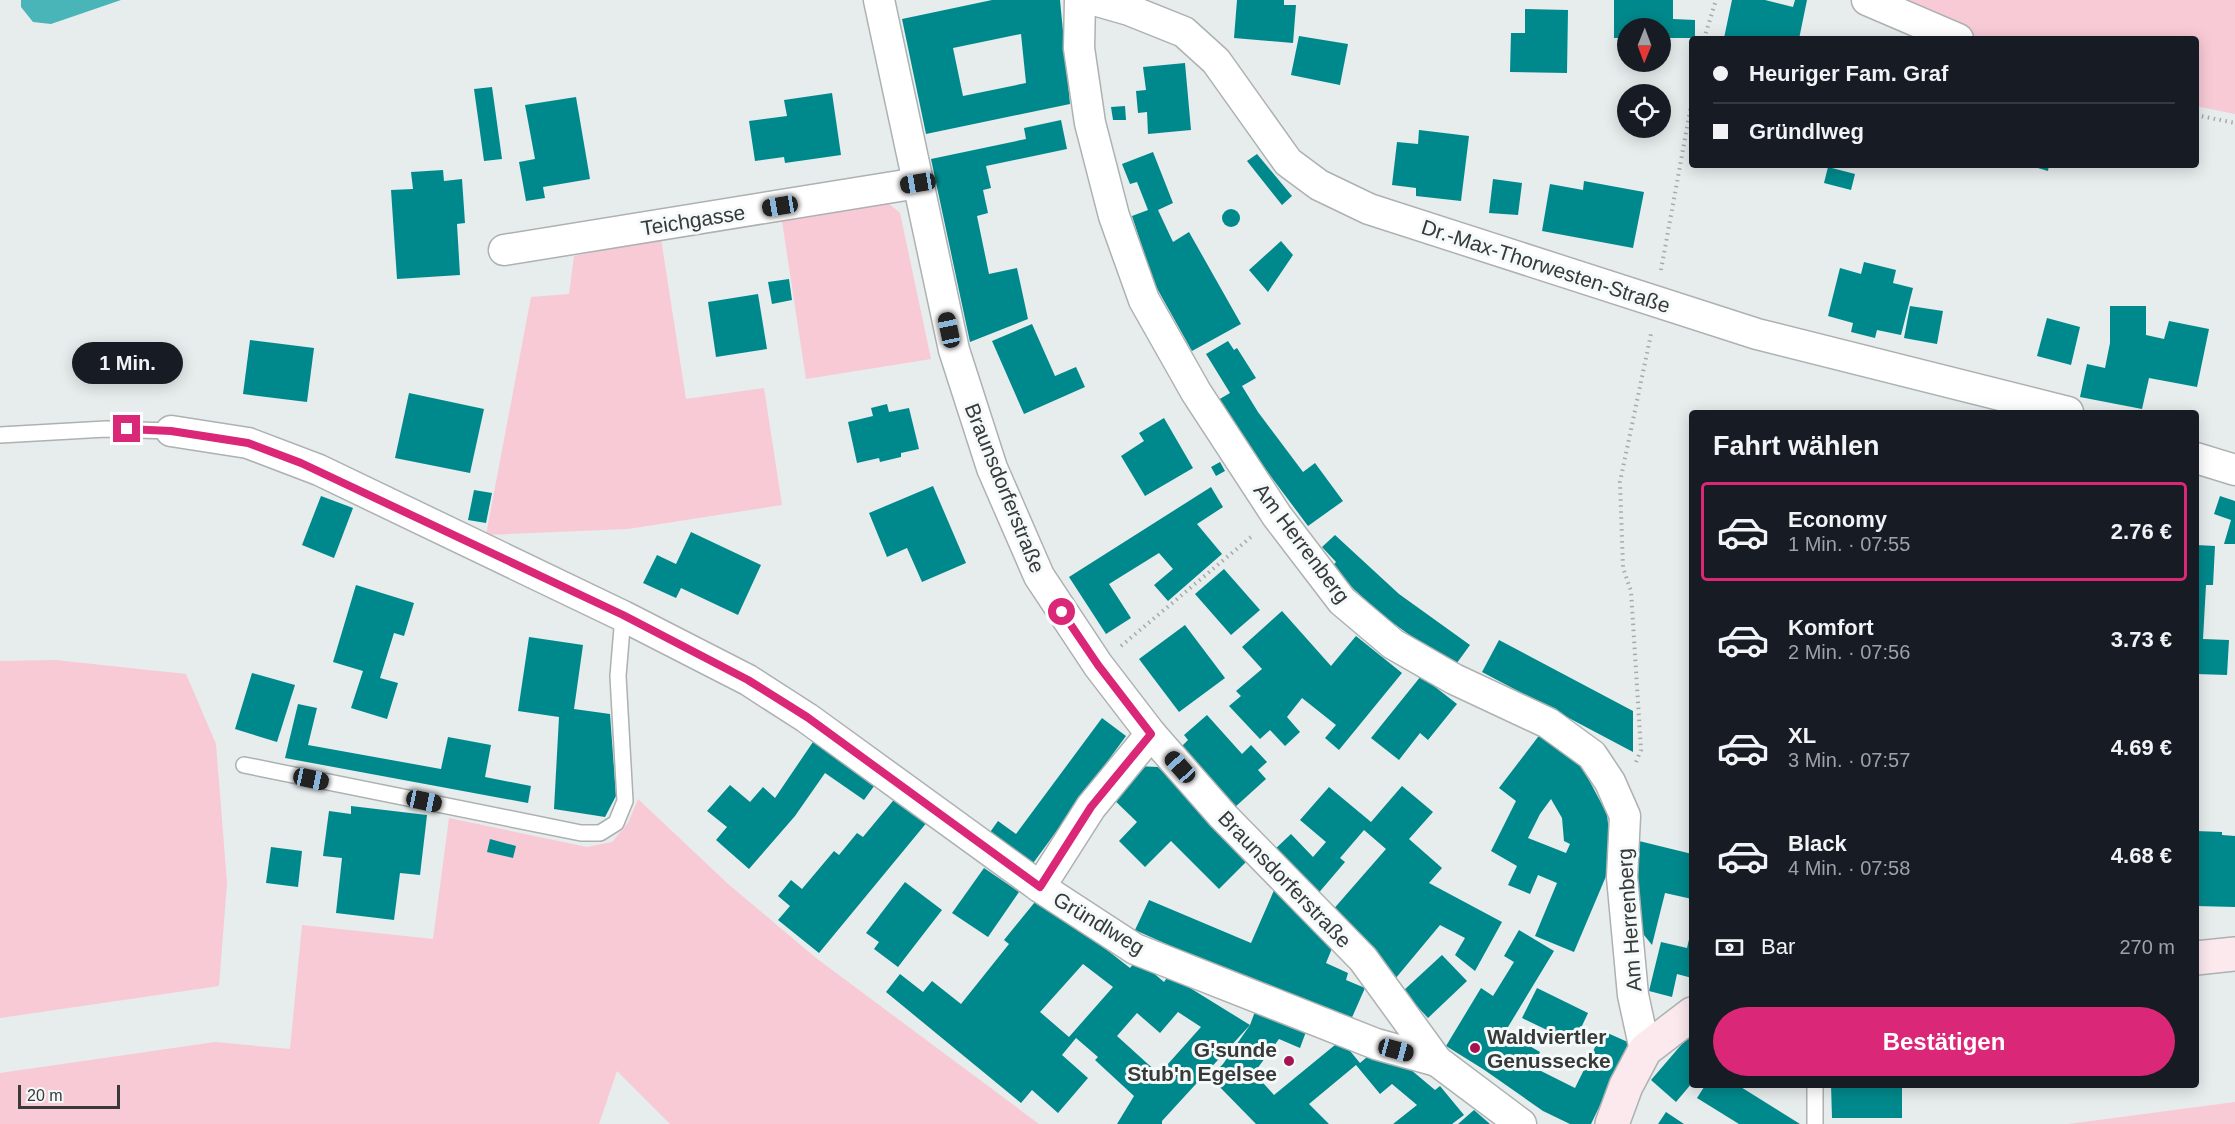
<!DOCTYPE html>
<html lang="de">
<head>
<meta charset="utf-8">
<style>
  :root { --surface:#171b24; --page:#20242c; --text:#f1f3f6; --muted:#9ea1a6; --line:#363941; --accent:#db2777 }
  body { margin:0; font-family:Helvetica,sans-serif; background:var(--page); color:var(--text); height:100vh; display:flex; flex-direction:column; font-size:22px; white-space:nowrap }
  * { box-sizing:border-box; margin:0 }
  p { font-size:20px; color:var(--muted) }
  .icon { flex:none; width:33px; height:33px; fill:none; stroke:currentColor; stroke-width:2; stroke-linecap:round; stroke-linejoin:round }
  .map { position:relative; flex:1; overflow:hidden }
  .sheet { position:absolute; left:1689px; top:410px; width:510px; height:678px; display:flex; flex-direction:column; background:var(--surface); border-radius:6px; box-shadow:0 3px 15px #0003 }
  .sheet>* { flex:none }
  .hud { position:absolute; left:1689px; top:36px; width:510px; height:132px; border-radius:6px; box-shadow:0 3px 15px #0003; display:grid; align-content:center; height:132px; padding:0 24px; background:var(--surface) }
  .needle { width:39px; rotate:181deg }
  .controls { position:absolute; left:1617px; top:18px; display:grid; gap:12px }
  .controls a { display:grid; place-items:center; width:54px; height:54px; border-radius:50%; background:var(--surface); box-shadow:0 3px 15px #0003; font-size:30px }
  .scale { position:absolute; left:18px; bottom:15px; width:102px; box-sizing:border-box; padding-left:6px; border:3px solid #383939; border-top:0; font-size:16px; line-height:21px; white-space:nowrap; color:#383939; -webkit-text-stroke:4px #f4f9f9; paint-order:stroke }
  .end { position:absolute; width:27px; height:27px; margin:-14px; border:8px solid #db2777; background:#fff; box-shadow:0 0 0 3px #fff }
  .from { border-radius:50% }
  .bubble { position:absolute; height:42px; border-radius:21px; background:var(--surface); box-shadow:0 3px 15px #0003; font-size:20px; font-weight:700; line-height:42px; text-align:center }
  .car { position:absolute; width:18px; height:36px; margin:-18px -9px; border-radius:8px; box-shadow:0 0 4px 2px #0007; background:linear-gradient(#222 24%,#8ab4d8 0 40%,#222 0 76%,#8ab4d8 0 86%,#222 0) }
  .hud b { display:flex; align-items:center; gap:21px; height:57px; font-size:22px }
  .hud b+b { border-top:2px solid var(--line) }
  .hud i { width:15px; height:15px; background:var(--text) }
  ul { padding:0; list-style:none }
  li { display:flex; align-items:center; gap:18px; height:99px; margin:0 12px 9px; padding:0 12px; border:3px solid transparent; border-radius:6px }
  li div { flex:1 }
  li b { display:block; font-size:22px }
  li em { font-style:normal; font-weight:700 }
  li.selected { border-color:var(--accent) }
  li>.icon { width:54px; height:54px; stroke-width:1.5 }
  h2 { padding:0 24px; font-size:27px; line-height:72px }
  .pay { display:flex; align-items:center; gap:15px; height:66px; padding:0 24px; font-size:22px }
  .pay p { margin-inline-start:auto }
  .button { display:flex; gap:12px; margin-top:auto; padding:12px 24px }
  .button a { flex:1; height:69px; border-radius:36px; background:var(--accent); color:#fff; font-size:24px; font-weight:700; line-height:69px; text-align:center }
  .map>svg:first-child { display:block }
  .green { fill:#f8cad5 }
  .water { fill:#49b5b8 }
  .building { fill:#00898c; fill-rule:evenodd }
  .lines { fill:none; stroke-linecap:round; stroke-linejoin:round }
  .lane-casing { stroke:#adb1b1; stroke-width:18 }
  .street-casing { stroke:#adb1b1; stroke-width:33 }
  .secondary-casing { stroke:#adb1b1; stroke-width:36 }
  .path { stroke:#a6aaaa; stroke-width:4; stroke-dasharray:1.5 4.5; stroke-linecap:butt }
  .lane { stroke:#fff; stroke-width:15 }
  .street { stroke:#fff; stroke-width:30 }
  .secondary { stroke:#fbe9ee; stroke-width:33 }
  .route { stroke:#db2777; stroke-width:8 }
  .poi-dot { fill:#a51353; stroke:#f4f9f9; stroke-width:2 }
  .labels { text-anchor:middle; dominant-baseline:central; stroke-width:6; stroke-linejoin:round; paint-order:stroke }
  .street-label { font-size:21px; fill:#383939; stroke:#f4f9f9 }
  .poi-label { font-size:21px; font-weight:bold; fill:#383939; stroke:#f4f9f9; text-anchor:start }
</style>
</head>
<body>
<div class="map">
<svg width="2235" height="1124" viewBox="0 0 2235 1124">
  <rect width="100%" height="100%" fill="#e7ecec"/>
  <!-- green -->
  <g class="green">
    <path d="M1890,0H2235V114L2196,106V39H1982Z"/>
    <path d="M888,203L900,213L931,359L806,379L782,221Z"/>
    <path d="M661,239L686,399L764,388L782,505L628,529L486,535L531,297L569,294L574,256Z"/>
    <path d="M55,660L186,674L216,744L227,883L219,986L0,1018V661Z"/>
    <path d="M638,799L727,883L816,958L1039,1124H670L617,1071L599,1124H0V1073L215,1042L290,1049L302,925L433,939L449,818L587,847L612,842L628,823Z"/>
    <path d="M2235,1102V1124H2068Z"/>
  </g>
  <!-- water -->
  <path class="water" d="M21,0H121L51,24L33,22L21,7Z"/>
  <!-- building -->
  <g class="building">
    <path d="M992,0H1060L1070,104L926,134L902,19ZM1021,34L1026,83L963,96L953,48Z"/>
    <path d="M1237,0H1284V5H1296L1293,43L1234,38Z"/>
    <path d="M1614,0H1673V19L1695,20V38H1660V28H1628V38H1614Z"/>
    <path d="M1732,0H1765L1793,7L1795,0H1807L1799,39L1724,38Z"/>
    <path d="M1525,9L1568,10L1567,73L1510,72L1511,33H1525Z"/>
    <path d="M1299,36L1348,44L1340,85L1291,75Z"/>
    <path d="M1185,63L1191,130L1148,134L1147,112L1138,113L1136,91L1146,90L1143,67Z"/>
    <path d="M492,87L502,159L484,161L474,89Z"/>
    <path d="M832,93L841,155L785,163L784,157L755,161L749,121L787,116L784,100Z"/>
    <path d="M576,97L590,179L543,187L545,198L526,201L519,162L535,159L525,105Z"/>
    <path d="M1125,106L1126,120H1113L1111,107Z"/>
    <path d="M1061,120L1067,149L986,166L991,188L983,190L988,213L977,216L989,274L1017,268L1028,319L970,342L931,159L1026,139L1024,128Z"/>
    <path d="M1419,130L1469,136L1461,201L1416,196V188L1392,185L1397,142L1418,144Z"/>
    <path d="M1153,152L1173,203L1158,210L1173,242L1189,232L1241,324L1192,351L1154,283L1132,216L1148,210L1137,182L1130,184L1122,164Z"/>
    <path d="M1257,154L1292,196L1282,205L1247,161Z"/>
    <path d="M2028,165H2049L2048,171Z"/>
    <path d="M1828,167L1855,174L1851,190L1824,183Z"/>
    <path d="M443,170L444,181L462,179L465,223L457,224L460,275L397,279L391,190L413,189L411,172Z"/>
    <path d="M1493,179L1522,183L1518,215L1489,213Z"/>
    <path d="M1584,181L1644,192L1633,248L1542,231L1550,184L1583,190Z"/>
    <circle cx="1231" cy="218" r="9"/>
    <path d="M1281,241L1293,255L1268,292L1249,270Z"/>
    <path d="M1864,262L1896,270L1893,283L1913,288L1901,335L1877,330L1875,338L1851,332L1853,323L1828,316L1840,268L1861,274Z"/>
    <path d="M789,279L792,300L772,304L768,282Z"/>
    <path d="M758,294L767,349L716,357L708,302Z"/>
    <path d="M1910,306L1943,311L1937,344L1904,338Z"/>
    <path d="M2110,306H2146V335L2164,339L2169,321L2209,329L2197,387L2149,378L2142,409L2080,397L2087,364L2105,368L2110,343Z"/>
    <path d="M2047,318L2080,327L2071,365L2037,356Z"/>
    <path d="M1032,324L1055,376L1076,367L1085,387L1024,414L992,341Z"/>
    <path d="M250,340L314,348L307,402L243,394Z"/>
    <path d="M1228,341L1234,350L1237,348L1256,378L1242,386L1258,412L1303,472L1315,463L1343,501L1308,526L1234,427L1218,400L1230,393L1206,354Z"/>
    <path d="M409,393L484,409L470,473L395,458Z"/>
    <path d="M887,404L889,412L909,408L919,449L901,453V457L880,462L879,458L857,463L848,422L873,416L871,408Z"/>
    <path d="M1164,418L1193,468L1145,496L1121,456L1144,441L1139,433Z"/>
    <path d="M1220,462L1225,471L1216,476L1211,467Z"/>
    <path d="M933,486L966,563L922,582L907,548L887,557L869,513Z"/>
    <path d="M1211,487L1223,507L1197,524L1222,554L1168,601L1154,585L1173,569L1159,553L1109,584L1131,618L1106,634L1069,577Z"/>
    <path d="M474,490L492,493L486,523L468,520Z"/>
    <path d="M321,496L353,508L334,558L302,545Z"/>
    <path d="M2220,496L2235,501V544H2224L2231,520L2214,514Z"/>
    <path d="M691,532L761,565L738,615L681,588L676,598L643,583L657,555L676,564Z"/>
    <path d="M1335,535L1399,594L1470,645L1454,667L1382,615L1331,568L1336,562L1322,547Z"/>
    <path d="M2196,545L2215,546L2213,585H2206L2203,639L2229,640L2227,675L2196,674Z"/>
    <path d="M1224,569L1260,610L1231,635L1195,594Z"/>
    <path d="M356,585L414,603L404,636L394,633L380,678L398,683L387,719L351,708L363,671L333,662Z"/>
    <path d="M1282,611L1331,666L1356,636L1402,673L1339,750L1325,738L1336,725L1302,698L1287,717L1300,732L1285,746L1270,730L1260,739L1229,706L1241,696L1236,691L1262,669L1242,647Z"/>
    <path d="M1185,625L1225,678L1179,712L1139,659Z"/>
    <path d="M529,637L583,645L574,709L610,714L616,796L605,817L554,809L559,717L518,711Z"/>
    <path d="M1499,640L1633,711V752L1482,672Z"/>
    <path d="M252,673L295,685L277,742L235,729Z"/>
    <path d="M1421,676L1457,704L1428,740L1420,733L1399,760L1371,738Z"/>
    <path d="M298,704L317,708L308,745L441,769L448,737L491,745L485,777L531,786L528,803L285,758Z"/>
    <path d="M1207,715L1242,754L1251,745L1267,762L1258,770L1266,779L1234,808L1180,748L1188,740L1184,735Z"/>
    <path d="M1102,718L1126,736L1031,866L988,835L998,821L1016,834Z"/>
    <path d="M1541,733L1580,763L1607,814L1612,862L1574,952L1535,936L1557,883L1538,875L1530,894L1508,885L1517,866L1491,851L1516,801L1499,788ZM1551,799L1562,818L1564,841L1570,844L1566,853L1528,838L1540,814Z"/>
    <path d="M815,739L877,782L864,800L825,773L795,816L749,869L716,840L727,827L707,811L730,785L750,802L763,787L775,798Z"/>
    <path d="M1136,766L1158,767L1250,858L1219,889L1171,841L1145,867L1119,841L1137,822L1108,794Z"/>
    <path d="M1402,786L1433,812L1409,839L1442,868L1429,883L1502,922L1475,971L1455,955L1465,938L1440,925L1395,979L1373,948L1331,912L1386,849L1364,830L1340,858L1345,862L1316,896L1273,851L1291,834L1313,857L1326,842L1300,820L1329,787L1371,822Z"/>
    <path d="M897,796L928,821L819,953L778,920L790,906L778,896L791,880L802,889L834,851L839,855L857,833L863,837Z"/>
    <path d="M351,806L427,815L420,875L400,873L394,920L336,913L342,858L323,856L329,811L351,814Z"/>
    <path d="M2196,831L2222,832V835L2235,836V907L2196,906Z"/>
    <path d="M490,839L516,846L513,858L487,852Z"/>
    <path d="M1639,841L1692,854V899L1665,893L1652,945L1636,925L1632,885Z"/>
    <path d="M271,847L302,851L298,887L266,883Z"/>
    <path d="M984,868L1019,892L988,937L952,913Z"/>
    <path d="M905,882L942,910L898,967L874,949L879,942L866,933Z"/>
    <path d="M1275,888L1333,946L1326,963L1348,973L1346,980L1365,988L1350,1022L1265,988L1135,930L1149,900L1251,943Z"/>
    <path d="M1039,897L1130,968L1137,959L1164,982L1169,975L1250,1025L1162,1121V1124H1117L1134,1096L1095,1060L1098,1057L1076,1038L1062,1055L1088,1078L1058,1113L1032,1090L1021,1103L886,992L900,974L923,992L932,981L961,1004L1009,944L1004,940ZM1083,964L1113,987L1069,1037L1040,1012ZM1178,1012L1201,1027L1159,1074L1117,1036L1137,1013L1160,1033Z"/>
    <path d="M1519,930L1554,951L1505,1032L1540,1052L1533,1067L1575,1088L1603,1031L1630,1043L1591,1124H1570L1543,1111L1483,1069L1446,1046L1481,988L1493,996L1514,962L1504,956Z"/>
    <path d="M1691,931L1692,978L1677,974L1672,997L1649,991L1661,942L1687,948Z"/>
    <path d="M1442,955L1467,981L1428,1018L1403,991Z"/>
    <path d="M1537,988L1588,1013L1574,1043L1522,1018Z"/>
    <path d="M1256,1009L1307,1029L1300,1048L1279,1039L1254,1073L1274,1095L1341,1040L1360,1063L1374,1051L1404,1064L1435,1090L1440,1086L1464,1115L1452,1124H1393L1417,1105L1392,1084L1380,1094L1356,1065L1309,1104L1329,1124H1256L1210,1077L1223,1064L1250,1025Z"/>
    <path d="M1692,1036V1083L1676,1102L1651,1080L1688,1037Z"/>
    <path d="M1706,1084H1736L1800,1124H1739L1697,1098Z"/>
    <path d="M1831,1084H1902V1118H1832Z"/>
    <path d="M1474,1110L1490,1124H1458Z"/>
    <path d="M1666,1112L1684,1124H1658Z"/>
  </g>
  <g class="lines">
    <!-- lane casing -->
    <g class="lane-casing">
      <g id="lane">
        <path d="M0,435L106,429L171,431"/>
        <path d="M244,765L581,833H600L616,823L625,801L618,676L623,616"/>
        <path d="M1815,1124V1084"/>
      </g>
    </g>
    <!-- street casing -->
    <g class="street-casing">
      <g id="street">
        <path d="M879,0L954,350L992,468L1039,576L1098,665L1151,734L1223,816L1363,959L1437,1061L1521,1124"/>
        <path d="M1080,0L1079,48L1090,123L1114,216L1144,300L1196,392L1277,516L1342,601L1393,644L1454,679L1548,723L1592,755L1610,782L1625,816L1622,877L1633,995L1645,1050"/>
        <path d="M1094,0L1129,10L1184,32L1216,61L1288,162L1319,185L1369,209L1757,334L2068,412"/>
        <path d="M1867,0L1958,39"/>
        <path d="M504,250L918,183"/>
        <path d="M171,431L248,443L319,470L623,616L748,680L807,718L1040,887L1135,949L1376,1044L1437,1061"/>
        <path d="M2196,458L2235,470"/>
        <path d="M1040,887L1091,807L1151,734"/>
      </g>
    </g>
    <!-- secondary casing -->
    <g class="secondary-casing">
      <g id="secondary">
        <path d="M2196,958L2235,954"/>
        <path d="M1612,1124L1626,1086L1645,1050L1692,1014"/>
      </g>
    </g>
    <!-- path -->
    <g class="path">
      <path d="M1704,39L1716,0"/>
      <path d="M2196,115L2235,123"/>
      <path d="M1661,270L1692,100"/>
      <path d="M1121,646L1251,537"/>
      <path d="M1636,762L1641,750L1631,591L1623,568L1620,482L1651,334"/>
    </g>
    <!-- lane -->
    <use href="#lane" class="lane"/>
    <!-- street -->
    <use href="#street" class="street"/>
    <!-- secondary -->
    <use href="#secondary" class="secondary"/>
  </g>
  <g class="lines">
    <!-- route -->
    <path class="route" d="M127,429L171,431L248,443L301,463L623,615L748,680L807,717L1040,887L1091,807L1151,734L1098,665L1062,612"/>
  </g>
  <!-- markers -->
  <g class="poi-dot">
    <circle cx="1475" cy="1048" r="6"/>
    <circle cx="1289" cy="1061" r="6"/>
  </g>
  <g class="labels">
    <!-- street labels -->
    <g class="street-label">
      <text transform="translate(693 220) rotate(-9)">Teichgasse</text>
      <text transform="translate(1546 266) rotate(18)">Dr.-Max-Thorwesten-Straße</text>
      <text transform="translate(1005 488) rotate(68)">Braunsdorferstraße</text>
      <text transform="translate(1302 543) rotate(53)">Am Herrenberg</text>
      <text transform="translate(1285 879) rotate(46)">Braunsdorferstraße</text>
      <text transform="translate(1629 920) rotate(-94)">Am Herrenberg</text>
      <text transform="translate(1099 923) rotate(31)">Gründlweg</text>
    </g>
    <!-- poi labels -->
    <g class="poi-label">
      <text x="1487" y="1036">Waldviertler<tspan x="1487" dy="24">Genussecke</tspan></text>
      <text x="1277" y="1049" text-anchor="end">G'sunde<tspan x="1277" dy="24">Stub'n Egelsee</tspan></text>
    </g>
  </g>
</svg>
<div class="controls">
<a><svg class="needle" viewBox="-14 -14 28 28"><path d="M0-13l5 13h-10z" fill="#e53935"/><path d="M0 13l5-13h-10z" fill="#9ea1a6"/></svg></a>
<a><svg class="icon" aria-label="locate" viewBox="0 0 24 24"><circle cx="12" cy="12" r="6"/><path d="M12 2v4M12 18v4M2 12h4M18 12h4"/></svg></a>
</div>
<div class="scale">20 m</div>
<i class="end from" style="left:1062px;top:612px"></i>
<i class="end" style="left:127px;top:429px"></i>
<div class="bubble" style="left:72px;top:342px;width:111px">1 Min.</div>
<i class="car" style="left:918px;top:183px;rotate:261deg"></i>
<i class="car" style="left:780px;top:206px;rotate:261deg"></i>
<i class="car" style="left:949px;top:330px;rotate:348deg"></i>
<i class="car" style="left:1180px;top:767px;rotate:318deg"></i>
<i class="car" style="left:311px;top:779px;rotate:102deg"></i>
<i class="car" style="left:424px;top:801px;rotate:102deg"></i>
<i class="car" style="left:1396px;top:1050px;rotate:105deg"></i>
<div class="hud">
<b><i class="from"></i>Heuriger Fam. Graf</b>
<b><i></i>Gründlweg</b>
</div>
<section class="sheet">
<h2>Fahrt wählen</h2>
<ul>
<li class="selected"><svg class="icon" aria-label="car" viewBox="0 0 24 24"><path d="M5 17H2v-5l4-1 3-4h7l3 4 3 1v5h-3M9 17h6M6 11h13"/><circle cx="7" cy="17" r="2"/><circle cx="17" cy="17" r="2"/></svg><div><b>Economy</b><p>1 Min. · 07:55</p></div><em>2.76 €</em></li>
<li><svg class="icon" aria-label="car" viewBox="0 0 24 24"><path d="M5 17H2v-5l4-1 3-4h7l3 4 3 1v5h-3M9 17h6M6 11h13"/><circle cx="7" cy="17" r="2"/><circle cx="17" cy="17" r="2"/></svg><div><b>Komfort</b><p>2 Min. · 07:56</p></div><em>3.73 €</em></li>
<li><svg class="icon" aria-label="car" viewBox="0 0 24 24"><path d="M5 17H2v-5l4-1 3-4h7l3 4 3 1v5h-3M9 17h6M6 11h13"/><circle cx="7" cy="17" r="2"/><circle cx="17" cy="17" r="2"/></svg><div><b>XL</b><p>3 Min. · 07:57</p></div><em>4.69 €</em></li>
<li><svg class="icon" aria-label="car" viewBox="0 0 24 24"><path d="M5 17H2v-5l4-1 3-4h7l3 4 3 1v5h-3M9 17h6M6 11h13"/><circle cx="7" cy="17" r="2"/><circle cx="17" cy="17" r="2"/></svg><div><b>Black</b><p>4 Min. · 07:58</p></div><em>4.68 €</em></li>
</ul>
<div class="pay"><svg class="icon" aria-label="cash" viewBox="0 0 24 24"><path d="M3 7h18v10H3z"/><circle cx="12" cy="12" r="2"/></svg>Bar<p>270 m</p></div>
<div class="button"><a>Bestätigen</a></div>
</section>
</div>
</body>
</html>
